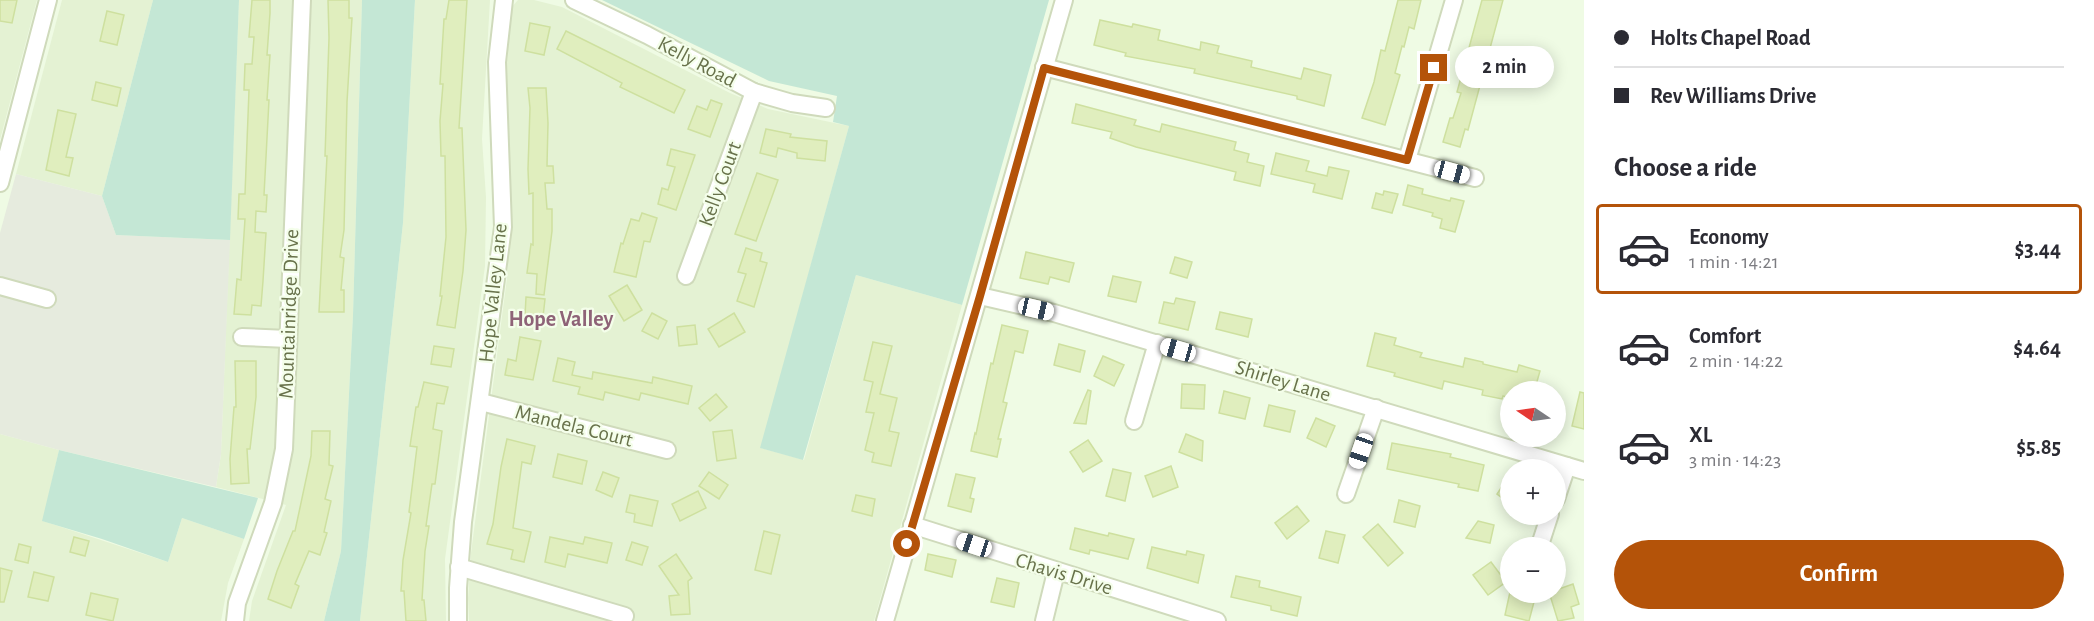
<!DOCTYPE html>
<html lang="en">
<head>
<meta charset="utf-8">
<style>
  :root { --surface:#fff; --page:#f2f2f3; --text:#2b2b33; --muted:#7c7c81; --line:#e1e1e2; --accent:#b45309 }
  body { margin:0; font-family:"Alegreya Sans",sans-serif; background:var(--page); color:var(--text); height:100vh; display:flex; flex-direction:column; font-size:22px; white-space:nowrap }
  * { box-sizing:border-box; margin:0 }
  p { font-size:20px; color:var(--muted) }
  .icon { flex:none; width:33px; height:33px; fill:none; stroke:currentColor; stroke-width:2; stroke-linecap:round; stroke-linejoin:round }
  .map { position:relative; flex:1; overflow:hidden }
  .panel { display:flex; flex-direction:column; background:var(--surface); width:510px }
  .panel>* { flex:none }
  .banner { display:grid; align-content:center; height:132px; padding:0 30px; background:var(--surface) }
  .needle { width:39px; rotate:283deg }
  .controls { position:absolute; left:1500px; top:381px; display:grid; gap:12px }
  .controls a { display:grid; place-items:center; width:66px; height:66px; border-radius:50%; background:var(--surface); box-shadow:0 3px 15px #0003; font-size:30px }
  .end { position:absolute; width:27px; height:27px; margin:-14px; border:8px solid #b45309; background:#fff; box-shadow:0 0 0 3px #fff }
  .from { border-radius:50% }
  .bubble { position:absolute; height:42px; border-radius:21px; background:var(--surface); box-shadow:0 3px 15px #0003; font-size:20px; font-weight:700; line-height:42px; text-align:center }
  .car { position:absolute; width:18px; height:36px; margin:-18px -9px; border-radius:8px; box-shadow:0 0 4px 2px #0007; background:linear-gradient(#fff 24%,#345 0 40%,#fff 0 76%,#345 0 86%,#fff 0) }
  .banner b { display:flex; align-items:center; gap:21px; height:57px; font-size:22px }
  .banner b+b { border-top:2px solid var(--line) }
  .banner i { width:15px; height:15px; background:var(--text) }
  ul { padding:0; list-style:none }
  li { display:flex; align-items:center; gap:18px; height:90px; margin:0 12px 9px; padding:0 18px; border:3px solid transparent; border-radius:6px }
  li div { flex:1 }
  li b { display:block; font-size:22px }
  li em { font-style:normal; font-weight:700 }
  li.active { border-color:var(--accent) }
  li>.icon { width:54px; height:54px; stroke-width:1.5 }
  h2 { padding:0 30px; font-size:27px; line-height:72px }
  .action { display:flex; gap:12px; margin-top:auto; padding:12px 30px }
  .action a { flex:1; height:69px; border-radius:36px; background:var(--accent); color:#fff; font-size:24px; font-weight:700; line-height:69px; text-align:center }
  main { display:flex; flex:1; min-height:0 }
  .map>svg:first-child { display:block }
  .residential { fill:#e4f2d3 }
  .industrial { fill:#e6ebde }
  .green { fill:#c4e7d5 }
  .building { fill:#e0eebe; stroke:#cee09f; stroke-width:1.5 }
  .lines { fill:none; stroke-linecap:round; stroke-linejoin:round }
  .minor-casing { stroke:#cfdabb; stroke-width:20 }
  .minor { stroke:#fff; stroke-width:16 }
  .route { stroke:#b45309; stroke-width:8 }
  .labels { text-anchor:middle; dominant-baseline:central; stroke-width:4.5; stroke-linejoin:round; paint-order:stroke }
  .street-label { font-size:21px; fill:#68724b; stroke:#f4feea }
  .neighbourhood-label { font-size:22px; font-weight:bold; fill:#8e6377; stroke:#f4feea }
</style>
</head>
<body>
<main>
<div class="map">
<svg width="1584" height="621" viewBox="0 0 1584 621">
  <rect width="100%" height="100%" fill="#effbe4"/>
  <!-- residential -->
  <g class="residential">
    <path d="M0,0H37L0,140Z"/>
    <path d="M62,0H153L102,196L16,174Z"/>
    <path d="M239,0H362L353,315L341,551L324,621H249L252,601L286,505L216,487L221,454Z"/>
    <path d="M415,0H490L482,139L486,197L485,266L445,559L446,621H360L403,223Z"/>
    <path d="M518,0H534L562,7L730,93L768,109L849,126L761,448L804,460L856,275L962,305L874,621H469L468,598L471,553L507,278L510,201L505,122L506,74L511,8Z"/>
    <path d="M0,434L59,450L43,521L168,562L182,518L244,539L228,583L221,621H0Z"/>
  </g>
  <!-- industrial -->
  <path class="industrial" d="M16,174L102,196L116,235L230,240L221,454L216,487L59,450L0,434V233Z"/>
  <!-- green -->
  <g class="green">
    <path d="M153,0H239L230,240L116,235L102,196Z"/>
    <path d="M362,0H415L403,223L360,621H324L341,551L353,315Z"/>
    <path d="M602,0H1049L962,305L856,275L803,460L760,448L849,126L833,122L837,96L769,81Z"/>
    <path d="M59,450L258,498L244,539L182,518L168,562L102,539L42,521Z"/>
  </g>
  <!-- building -->
  <g class="building">
    <path d="M0,0H17L12,23L0,21Z"/>
    <path d="M252,0H270V13L267,55H270L267,100H269L264,195H267L266,212L256,211L255,232L266,233L263,281L261,306L252,305L251,315L234,314L237,279L241,280L245,219H238L239,194H245L249,90H244L245,64H252L254,37H249Z"/>
    <path d="M328,0H349V18H352L347,102L344,230L340,257L344,258L341,290H344V312H319L327,156H325L329,38Z"/>
    <path d="M449,0H467L459,128H462L466,230L463,271L455,328L437,325L442,296H440L446,237L445,156H441L440,121L443,84H440L444,19H446Z"/>
    <path d="M1398,0H1421L1414,29L1409,27L1404,47L1402,46L1395,73L1400,75L1385,125L1362,118L1374,82L1381,50L1385,51Z"/>
    <path d="M1482,0H1503L1468,130L1465,129L1460,147L1443,142L1450,118H1453L1461,93L1457,92Z"/>
    <path d="M107,11L124,15L117,45L100,41Z"/>
    <path d="M1100,20L1132,27L1133,24L1160,30L1158,40L1200,50L1201,42L1219,46L1217,53L1252,61L1251,67L1301,79L1304,68L1331,75L1324,106L1297,99V96L1194,73L1195,69L1125,56L1126,53L1094,45Z"/>
    <path d="M530,23L550,27L544,55L525,51Z"/>
    <path d="M566,31L685,90L674,113L620,87L622,83L557,49Z"/>
    <path d="M96,82L121,88L117,106L92,100Z"/>
    <path d="M528,88H546L548,123L547,166H553L554,183H545L547,209H552V231L544,295L536,294L537,274L527,273L531,244L533,245V193L529,194L528,169L530,108Z"/>
    <path d="M711,100L722,104L710,137L688,129L697,106L707,110Z"/>
    <path d="M1076,104L1136,120L1134,125L1160,132L1162,124L1236,142L1234,150L1249,154L1247,162L1264,166L1260,186L1234,180L1236,172L1136,147L1110,138L1112,132L1072,123Z"/>
    <path d="M58,110L76,114L66,157L73,158L69,176L46,170Z"/>
    <path d="M766,129L791,134L790,137L827,141L825,161L797,158V153L778,148L776,157L760,153Z"/>
    <path d="M671,149L695,155L676,210L658,204L662,188L668,190L675,167L667,165Z"/>
    <path d="M1276,153L1309,161L1306,171L1327,176L1329,167L1349,171L1342,199L1313,192L1315,184L1271,174Z"/>
    <path d="M757,173L778,180L756,241L735,234Z"/>
    <path d="M1408,185L1423,189L1422,194L1450,201L1451,198L1464,201L1455,232L1440,228L1442,219L1432,216L1433,213L1403,205Z"/>
    <path d="M1384,191L1398,194L1392,213L1372,208L1376,193L1383,195Z"/>
    <path d="M642,213L657,218L650,242L644,241L636,277L614,272L621,243L623,244L631,219L639,221Z"/>
    <path d="M746,248L762,253L760,261L767,263L754,307L737,301L746,274L738,272Z"/>
    <path d="M1026,252L1074,263L1069,282L1050,277L1048,284L1020,278Z"/>
    <path d="M1175,257L1192,262L1187,278L1170,273Z"/>
    <path d="M1113,276L1141,282L1136,302L1108,296Z"/>
    <path d="M627,285L642,310L624,321L609,296Z"/>
    <path d="M526,297L545,299L543,317L525,316Z"/>
    <path d="M1176,298L1195,302L1188,330L1159,323L1164,302L1174,304Z"/>
    <path d="M1220,312L1252,319L1248,337L1216,329Z"/>
    <path d="M652,313L667,321L658,339L642,331Z"/>
    <path d="M734,313L745,332L719,347L708,329Z"/>
    <path d="M695,325L697,344L679,346L677,327Z"/>
    <path d="M1002,325L1028,331L1023,353L1015,351L1003,402L1007,403L998,439H1001L997,457L971,451L975,433L976,434L991,363L993,364Z"/>
    <path d="M1375,333L1396,338L1394,345L1422,353L1420,357L1463,367L1465,358L1483,362V364L1517,372L1519,365L1540,371L1534,392H1510V398L1503,396L1502,399L1482,395L1483,390L1444,381L1442,389L1394,376L1395,373L1367,366Z"/>
    <path d="M520,337L541,341L533,380L505,375L508,359L516,361Z"/>
    <path d="M873,342L892,346L880,394L897,398L889,431L899,433L891,466L872,462L874,453L865,450L874,413L866,412L873,382L864,380Z"/>
    <path d="M1059,344L1085,351L1080,372L1054,365Z"/>
    <path d="M434,346L454,349L451,367L431,364Z"/>
    <path d="M1103,356L1124,365L1114,386L1094,376Z"/>
    <path d="M558,358L575,362L572,375L592,379L593,372L652,383L653,377L692,386L688,404L641,393L639,400L605,392L603,400L578,394L580,387L553,381Z"/>
    <path d="M235,361H256V397L250,449H247L249,483L231,484L230,459L234,407H236Z"/>
    <path d="M424,382L448,387L444,404L437,403L433,429L442,431L435,484H432L426,526H429L425,551L422,600H424L426,621H406L404,591H401L403,560L411,513L409,512L417,447L410,446L416,407H418Z"/>
    <path d="M1182,384L1205,385L1204,409L1181,408Z"/>
    <path d="M1088,390L1091,391L1086,424L1074,423Z"/>
    <path d="M1224,391L1250,398L1245,419L1219,413Z"/>
    <path d="M1580,392L1584,393V429L1572,426Z"/>
    <path d="M716,394L727,407L710,421L699,408Z"/>
    <path d="M1269,405L1295,411L1290,432L1264,426Z"/>
    <path d="M1316,418L1335,426L1326,447L1307,438Z"/>
    <path d="M732,430L736,458L717,461L713,432Z"/>
    <path d="M312,431H330L329,465L333,466L325,499L331,501L324,532L327,533L320,555L309,551L295,584L299,586L291,608L268,599L277,571L293,531H295L311,456Z"/>
    <path d="M1186,434L1203,441L1202,461L1179,452Z"/>
    <path d="M507,439L535,446L531,464L522,462L513,528L531,532L524,562L511,559L513,550L487,544L493,524L501,467Z"/>
    <path d="M1088,440L1102,461L1083,472L1070,452Z"/>
    <path d="M1392,443L1451,454L1450,457L1484,465L1478,491L1458,487L1459,484L1387,469Z"/>
    <path d="M558,454L587,461L582,484L553,477Z"/>
    <path d="M1171,466L1178,487L1153,497L1145,476Z"/>
    <path d="M1113,469L1131,473L1125,501L1106,496Z"/>
    <path d="M603,472L619,478L612,497L596,490Z"/>
    <path d="M709,472L728,485L719,499L699,486Z"/>
    <path d="M956,474L975,478L970,498L974,499L971,512L948,506Z"/>
    <path d="M1510,474V504L1497,494Z"/>
    <path d="M698,491L706,508L680,521L672,504Z"/>
    <path d="M630,495L658,501L652,526L634,522L635,514L626,512Z"/>
    <path d="M856,495L875,499L872,516L852,511Z"/>
    <path d="M1399,500L1420,506L1415,527L1394,522Z"/>
    <path d="M1297,506L1309,521L1287,539L1275,523Z"/>
    <path d="M1478,521L1494,525L1490,543L1466,538Z"/>
    <path d="M1378,524L1403,553L1388,566L1363,537Z"/>
    <path d="M1075,528L1108,536L1109,533L1134,539L1128,559L1090,550L1089,554L1070,549Z"/>
    <path d="M764,531L780,535L771,574L755,570Z"/>
    <path d="M1326,531L1345,535L1338,563L1319,558Z"/>
    <path d="M74,537L89,541L85,556L70,552Z"/>
    <path d="M550,537L583,544L585,537L612,543L607,563L568,554L565,567L545,562Z"/>
    <path d="M632,542L648,547L642,565L626,560Z"/>
    <path d="M19,544L31,547L28,563L15,560Z"/>
    <path d="M1152,547L1186,555L1187,551L1204,555L1198,583L1147,568Z"/>
    <path d="M676,554L692,578L688,581L690,614L671,615L669,596L679,595L659,566Z"/>
    <path d="M928,554L956,560L952,577L925,570Z"/>
    <path d="M1491,562L1506,582L1488,595L1473,575Z"/>
    <path d="M0,568L12,571L4,602H0Z"/>
    <path d="M34,572L54,577L48,601L28,597Z"/>
    <path d="M1236,576L1260,581L1259,587L1301,597L1297,616L1271,610V606L1231,597Z"/>
    <path d="M997,578L1019,583L1014,607L991,602Z"/>
    <path d="M1573,584L1579,604L1571,607L1574,618L1558,621L1549,592H1556V590Z"/>
    <path d="M1510,592L1535,598L1529,621L1505,615Z"/>
    <path d="M91,593L118,599L113,621L86,615Z"/>
  </g>
  <g class="lines">
    <!-- minor casing -->
    <g class="minor-casing">
      <g id="minor">
        <path d="M574,0L647,35L754,92L792,103L826,108"/>
        <path d="M1044,67L1475,178"/>
        <path d="M1407,160L1454,0"/>
        <path d="M0,183L48,0"/>
        <path d="M686,276L754,92"/>
        <path d="M0,286L47,299"/>
        <path d="M980,296L1054,313L1584,471"/>
        <path d="M242,337L288,339"/>
        <path d="M481,402L667,450"/>
        <path d="M1134,421L1157,343"/>
        <path d="M1346,494L1376,408"/>
        <path d="M1556,499L1567,466"/>
        <path d="M912,525L1217,621"/>
        <path d="M1539,548L1550,514"/>
        <path d="M459,567L625,616"/>
        <path d="M235,621L237,603L273,503L284,449L302,0"/>
        <path d="M458,621V588L463,522L503,227L497,62L504,0"/>
        <path d="M885,621L1064,0"/>
        <path d="M1044,621L1056,572"/>
      </g>
    </g>
    <!-- minor -->
    <use href="#minor" class="minor"/>
  </g>
  <g class="lines">
    <!-- route -->
    <path class="route" d="M907,544L980,296L1044,68L1407,160L1434,68"/>
  </g>
  <g class="labels">
    <!-- street labels -->
    <g class="street-label">
      <text transform="translate(697 62) rotate(28)">Kelly Road</text>
      <text transform="translate(720 184) rotate(-70)">Kelly Court</text>
      <text transform="translate(493 293) rotate(-84)">Hope Valley Lane</text>
      <text transform="translate(289 314) rotate(-88)">Mountainridge Drive</text>
      <text transform="translate(1283 381) rotate(17)">Shirley Lane</text>
      <text transform="translate(574 426) rotate(14)">Mandela Court</text>
      <text transform="translate(1064 574) rotate(17)">Chavis Drive</text>
    </g>
    <!-- neighbourhood labels -->
    <g class="neighbourhood-label">
      <text x="561" y="319">Hope Valley</text>
    </g>
  </g>
</svg>
<div class="controls">
<a><svg class="needle" viewBox="-14 -14 28 28"><path d="M0-13l5 13h-10z" fill="#e53935"/><path d="M0 13l5-13h-10z" fill="#7c7c81"/></svg></a>
<a>+</a>
<a>−</a>
</div>
<i class="end from" style="left:907px;top:544px"></i>
<i class="end" style="left:1434px;top:68px"></i>
<div class="bubble" style="left:1455px;top:46px;width:99px">2 min</div>
<i class="car" style="left:1452px;top:172px;rotate:105deg"></i>
<i class="car" style="left:1036px;top:309px;rotate:103deg"></i>
<i class="car" style="left:1178px;top:350px;rotate:286deg"></i>
<i class="car" style="left:1361px;top:451px;rotate:199deg"></i>
<i class="car" style="left:974px;top:545px;rotate:288deg"></i>
</div>
<section class="panel">
<div class="banner">
<b><i class="from"></i>Holts Chapel Road</b>
<b><i></i>Rev Williams Drive</b>
</div>
<h2>Choose a ride</h2>
<ul>
<li class="active"><svg class="icon" aria-label="car" viewBox="0 0 24 24"><path d="M5 17H2v-5l4-1 3-4h7l3 4 3 1v5h-3M9 17h6M6 11h13"/><circle cx="7" cy="17" r="2"/><circle cx="17" cy="17" r="2"/></svg><div><b>Economy</b><p>1 min · 14:21</p></div><em>$3.44</em></li>
<li><svg class="icon" aria-label="car" viewBox="0 0 24 24"><path d="M5 17H2v-5l4-1 3-4h7l3 4 3 1v5h-3M9 17h6M6 11h13"/><circle cx="7" cy="17" r="2"/><circle cx="17" cy="17" r="2"/></svg><div><b>Comfort</b><p>2 min · 14:22</p></div><em>$4.64</em></li>
<li><svg class="icon" aria-label="car" viewBox="0 0 24 24"><path d="M5 17H2v-5l4-1 3-4h7l3 4 3 1v5h-3M9 17h6M6 11h13"/><circle cx="7" cy="17" r="2"/><circle cx="17" cy="17" r="2"/></svg><div><b>XL</b><p>3 min · 14:23</p></div><em>$5.85</em></li>
</ul>
<div class="action"><a>Confirm</a></div>
</section>
</main>
</body>
</html>
